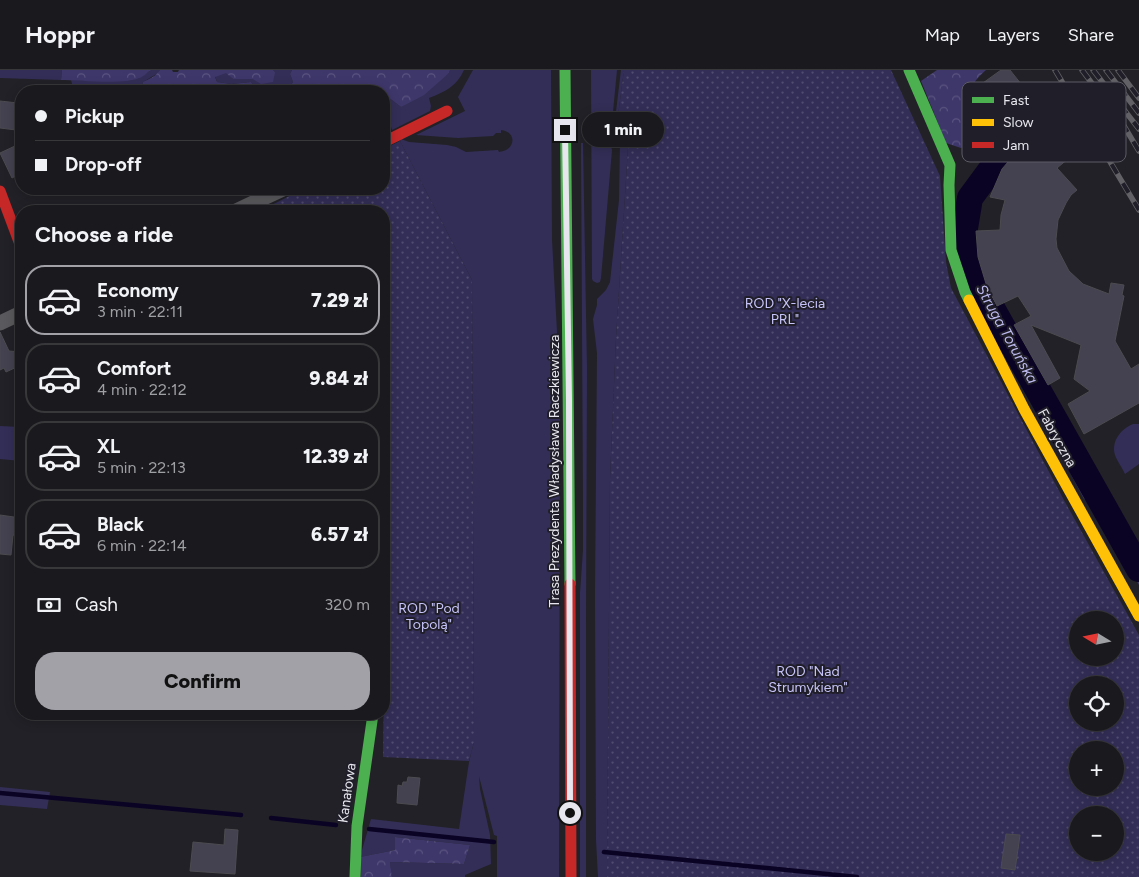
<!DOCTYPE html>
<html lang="en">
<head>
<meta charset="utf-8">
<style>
  :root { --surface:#1a191d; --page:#27262a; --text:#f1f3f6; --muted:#9fa0a4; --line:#38383b; --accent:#a2a1a8 }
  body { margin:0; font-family:Figtree,sans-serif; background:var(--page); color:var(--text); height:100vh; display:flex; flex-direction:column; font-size:19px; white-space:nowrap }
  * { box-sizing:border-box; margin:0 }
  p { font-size:16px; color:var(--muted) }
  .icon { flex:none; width:28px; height:28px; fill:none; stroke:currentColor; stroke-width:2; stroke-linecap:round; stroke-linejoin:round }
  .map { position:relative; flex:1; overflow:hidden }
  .drawer { position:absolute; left:15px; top:135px; width:375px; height:515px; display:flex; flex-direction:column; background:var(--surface); border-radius:20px; box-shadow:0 2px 12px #0003,0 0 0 1px var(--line) }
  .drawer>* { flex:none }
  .top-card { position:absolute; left:15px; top:15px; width:375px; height:110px; border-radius:20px; box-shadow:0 2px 12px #0003,0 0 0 1px var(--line); display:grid; align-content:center; height:110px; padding:0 20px; background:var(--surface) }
  .needle { width:32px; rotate:280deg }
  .buttons { position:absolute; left:1069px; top:541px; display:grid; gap:10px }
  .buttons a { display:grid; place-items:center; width:55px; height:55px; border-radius:50%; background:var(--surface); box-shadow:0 2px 12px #0003,0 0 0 1px var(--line); font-size:25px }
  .end { position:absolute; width:22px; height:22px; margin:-11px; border:6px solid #e7e6ee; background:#111; box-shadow:0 0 0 2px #111 }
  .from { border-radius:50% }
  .bubble { position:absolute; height:35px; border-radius:18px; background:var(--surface); box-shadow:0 2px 12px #0003,0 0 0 1px var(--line); font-size:16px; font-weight:800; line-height:35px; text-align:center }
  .top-card b { display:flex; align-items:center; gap:18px; height:48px; font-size:19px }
  .top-card b+b { border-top:1px solid var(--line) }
  .top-card i { width:12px; height:12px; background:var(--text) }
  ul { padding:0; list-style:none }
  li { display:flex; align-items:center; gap:15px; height:70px; margin:0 10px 8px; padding:0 10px; border:2px solid var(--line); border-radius:20px }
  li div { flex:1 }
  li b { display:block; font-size:19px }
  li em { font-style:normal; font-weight:800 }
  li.selected { border-color:var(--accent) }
  li>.icon { width:45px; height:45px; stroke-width:1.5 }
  h2 { padding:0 20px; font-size:22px; line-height:60px }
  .pay { display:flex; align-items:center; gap:12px; height:55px; padding:0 20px; font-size:19px }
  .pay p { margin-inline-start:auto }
  .cta { display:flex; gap:10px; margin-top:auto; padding:10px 20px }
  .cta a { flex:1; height:58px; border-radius:20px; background:var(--accent); color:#111; font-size:20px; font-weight:800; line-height:58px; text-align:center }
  header { display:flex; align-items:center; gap:30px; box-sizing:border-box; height:70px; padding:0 25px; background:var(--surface); border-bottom:1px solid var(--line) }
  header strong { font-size:24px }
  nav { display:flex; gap:28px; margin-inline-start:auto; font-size:18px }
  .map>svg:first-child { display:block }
  .grass { fill:#332e57 }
  .forest { fill:url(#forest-crowns) }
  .garden { fill:url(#garden-dots); fill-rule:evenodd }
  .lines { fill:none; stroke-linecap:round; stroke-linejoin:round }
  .stream { stroke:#0b0324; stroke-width:4.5 }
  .river { stroke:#0b0324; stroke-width:26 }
  .building { fill:#444250; stroke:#4b4b50 }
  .street { stroke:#5a5a5e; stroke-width:15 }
  .fast { stroke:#4caf50; stroke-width:11 }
  .slow { stroke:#ffc107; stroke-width:11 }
  .jam { stroke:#c62828; stroke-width:11 }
  .rail-casing { stroke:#626165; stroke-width:5.5 }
  .rail { stroke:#201f29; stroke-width:4; stroke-dasharray:11; stroke-linecap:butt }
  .route { stroke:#e7e6ee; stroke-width:6 }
  .labels { text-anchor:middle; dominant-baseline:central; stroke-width:4; stroke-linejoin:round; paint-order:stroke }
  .park-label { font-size:14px; fill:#c6c3f9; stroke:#201f29 }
  .street-label { font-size:14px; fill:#e7e6ee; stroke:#201f29 }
  .water-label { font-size:15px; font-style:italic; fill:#bdbaf0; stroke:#201f29 }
  .key { fill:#201f29; stroke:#5c5b64; stroke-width:1 }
  .key-label { font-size:14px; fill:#e7e6ee }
</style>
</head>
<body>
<header>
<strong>Hoppr</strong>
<nav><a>Map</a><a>Layers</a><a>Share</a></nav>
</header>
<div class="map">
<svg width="1139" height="807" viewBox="0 0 1139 807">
  <defs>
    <pattern id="forest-crowns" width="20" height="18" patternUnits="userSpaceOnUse" patternTransform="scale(1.25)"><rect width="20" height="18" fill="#3e376a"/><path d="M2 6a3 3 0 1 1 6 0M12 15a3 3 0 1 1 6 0" fill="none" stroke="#5a5480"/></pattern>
    <pattern id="garden-dots" width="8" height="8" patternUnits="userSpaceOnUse" patternTransform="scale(1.25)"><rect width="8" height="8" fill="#332e57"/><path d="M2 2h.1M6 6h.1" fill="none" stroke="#514c6f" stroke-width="1.8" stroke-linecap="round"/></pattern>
  </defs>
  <rect width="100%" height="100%" fill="#222127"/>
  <!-- grass -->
  <g class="grass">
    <path d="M0,0H62L61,10L0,8Z"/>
    <path d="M152,0H160L158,3L143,12L141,21H74L71,10L112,11L132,10Z"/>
    <path d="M273,0H292L290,4L293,12L287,21H257L251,12L231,14L217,12L215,6L226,2L233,9H253L275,2Z"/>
    <path d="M450,0H464C457,16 445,22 429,28L431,36L430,41L392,60L385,36H384V24L401,37L449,3Z"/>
    <path d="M473,0H551L552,170L560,317L559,807H497V766L494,765L479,706L480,719L490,765L491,794L465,805V807H392L390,792L464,794L470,775L395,767V780L360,787L371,749L459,759L469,692L474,672L472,210L400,71L401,69L409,72L447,75L456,77L466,82L498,80L499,82C515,81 518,62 501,60V63H496L493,66L458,68L416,65L465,41L458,27Z"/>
    <path d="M591,0H617L612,52C601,51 594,54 598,66C607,67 610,71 612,80L601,208L600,212L597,213L593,211L592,209Z"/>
    <path d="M621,0H624L618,46L628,78L616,268L610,409L607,807H598L596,770L595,525L597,283L593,249L597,235V229L606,220L610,212L619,130L620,71L614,58Z"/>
    <path d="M581,73H583L587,300L586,555V807H580V523L583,480V435Z"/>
    <path d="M1133,354H1139V394L1125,404C1122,397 1117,391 1115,385C1111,371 1121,359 1133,354Z"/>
    <path d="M0,356L21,357V391L0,389Z"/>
    <path d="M0,717L50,722L47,739L0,735Z"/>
  </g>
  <!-- forest -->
  <g class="forest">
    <path d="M62,0H152C146,2 144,7 139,8C124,15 79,10 61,10Z"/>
    <path d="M160,0H172L173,2H178L179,0H273L275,2L273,12L261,14L253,9H233L226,3L215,7L217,12L231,14L251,12L257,21H141L143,12C149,9 156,6 160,0Z"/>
    <path d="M292,0H450L449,3L424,25L401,37L384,24V21H381L376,17L373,21H287L293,12L290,4Z"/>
    <path d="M937,0H986C975,10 970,16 967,31L982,50L997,56L961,78L946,73L921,11Z"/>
    <path d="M978,198L984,217L1050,322L1060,348L1091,394L1108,429L1094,434L1084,429L963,202Z"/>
    <path d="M1114,443L1139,487V515L1103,448Z"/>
    <path d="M395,767L470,775L464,794L390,792L392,807H361L360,787L395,780Z"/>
  </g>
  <!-- garden -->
  <g class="garden">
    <path d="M624,0H891L940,106L946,192L951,218L1065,432L1139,565V807H607L610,409L616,268L628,78L618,46ZM1078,550H1115V588H1078ZM1078,615H1115V652H1078ZM1078,680H1115V718H1078ZM1078,745H1115V782H1078Z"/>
    <path d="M400,71L472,210L474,672L469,691L383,687L384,607V141H260L303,119H384V79Z"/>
  </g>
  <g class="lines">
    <!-- stream -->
    <g class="stream">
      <path d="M0,723L241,745"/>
      <path d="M271,748L336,755"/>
      <path d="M369,759L494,772"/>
      <path d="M604,782L857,807"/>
    </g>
    <!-- river -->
    <path class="river" d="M1057,41L998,90L970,128L963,170L979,215L1139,499"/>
  </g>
  <!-- building -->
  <g class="building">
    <path d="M1001,0H1010L1025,19L982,50L967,31L969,23Z"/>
    <path d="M0,31L18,33L16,60L0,58Z"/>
    <path d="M1054,54L1076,79L1074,81L1075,83L1057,98L1077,120L1071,125L1066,133L1058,150L1056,169L1057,178L1069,201L1083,214L1109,224L1111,213L1124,215L1122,225L1124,226L1115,271L1131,299L1139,294V333L1084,364L1068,334L1090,321L1074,309L1081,275L1031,255L1060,308L1048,315L1014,255L1031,246L1018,226L997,236L987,217L978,187L976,161L1000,160L1001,145L1005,130L990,127L1002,99L1014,85Z"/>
    <path d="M15,76L21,89V103L12,108L0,83Z"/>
    <path d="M0,262L9,281L21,282V295L6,302L4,298L0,300Z"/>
    <path d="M0,445L21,448V466L13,465L11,485L0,484Z"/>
    <path d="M408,707L420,708L417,735L397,733L398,715L402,716L403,712H407Z"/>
    <path d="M225,759L238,760L235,804L190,801L193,772L224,775Z"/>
    <path d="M1006,764L1020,765L1015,800L1001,798Z"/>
  </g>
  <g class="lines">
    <!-- street -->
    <g class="street">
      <path d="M236,141L283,119"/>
      <path d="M0,253L21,243"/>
    </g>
    <!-- fast -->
    <g class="fast">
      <path d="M565,0L570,514"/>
      <path d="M909,0L950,95L949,115L951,180L965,222L969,230"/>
      <path d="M355,807L357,756L373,644"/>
    </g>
    <!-- slow -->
    <path class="slow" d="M969,230L1024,339L1139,546"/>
    <!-- jam -->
    <g class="jam">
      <path d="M384,72L447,41"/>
      <path d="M0,121L21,177"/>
      <path d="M570,514L571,807"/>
    </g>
    <!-- rail casing -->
    <g class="rail-casing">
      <g id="rail">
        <path d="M1055,0L1139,140"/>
        <path d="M1082,0L1124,56L1139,81"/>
        <path d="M1093,0L1139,59"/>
        <path d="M1106,0L1139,43"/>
        <path d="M1118,0L1139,28"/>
      </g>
    </g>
    <!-- rail -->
    <use href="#rail" class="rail"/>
  </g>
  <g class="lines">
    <!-- route -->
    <path class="route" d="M565,60L569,330L570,743"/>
  </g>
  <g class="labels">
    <!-- park labels -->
    <g class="park-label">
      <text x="785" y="233">ROD "X-lecia<tspan x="785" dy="16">PRL"</tspan></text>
      <text x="429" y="538">ROD "Pod<tspan x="429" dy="16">Topolą"</tspan></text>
      <text x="808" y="601">ROD "Nad<tspan x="808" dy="16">Strumykiem"</tspan></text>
    </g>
    <!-- street labels -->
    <g class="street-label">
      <text transform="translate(1057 368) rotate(61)">Fabryczna</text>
      <text transform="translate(554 401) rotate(-90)">Trasa Prezydenta Władysława Raczkiewicza</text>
      <text transform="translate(347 723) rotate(-82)">Kanałowa</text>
    </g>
    <!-- water labels -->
    <g class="water-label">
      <text transform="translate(1007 264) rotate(61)">Struga Toruńska</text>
    </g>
  </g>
  <!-- legend -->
  <rect x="962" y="12" width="164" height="80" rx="8" class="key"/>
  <rect x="972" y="27" width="22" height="6" fill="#4caf50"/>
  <rect x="972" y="49" width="22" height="7" fill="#ffc107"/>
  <rect x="972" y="72" width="22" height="6" fill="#c62828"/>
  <g class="key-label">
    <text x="1003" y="35">Fast</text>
    <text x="1003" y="57">Slow</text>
    <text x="1003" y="80">Jam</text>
  </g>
</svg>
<div class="buttons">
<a><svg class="needle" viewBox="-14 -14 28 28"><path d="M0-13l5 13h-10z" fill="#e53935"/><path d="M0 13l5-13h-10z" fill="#9fa0a4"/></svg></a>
<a><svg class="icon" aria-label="locate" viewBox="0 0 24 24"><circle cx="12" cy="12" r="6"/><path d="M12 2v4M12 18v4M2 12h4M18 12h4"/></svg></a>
<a>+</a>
<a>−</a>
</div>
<i class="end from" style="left:570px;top:743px"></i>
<i class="end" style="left:565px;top:60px"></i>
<div class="bubble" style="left:582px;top:42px;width:82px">1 min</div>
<div class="top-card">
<b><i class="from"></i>Pickup</b>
<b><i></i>Drop-off</b>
</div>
<section class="drawer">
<h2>Choose a ride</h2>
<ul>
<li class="selected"><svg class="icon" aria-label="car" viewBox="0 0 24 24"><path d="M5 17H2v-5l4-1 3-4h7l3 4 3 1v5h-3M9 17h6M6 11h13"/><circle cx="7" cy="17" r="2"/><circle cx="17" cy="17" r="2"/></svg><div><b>Economy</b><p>3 min · 22:11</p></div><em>7.29 zł</em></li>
<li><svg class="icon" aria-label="car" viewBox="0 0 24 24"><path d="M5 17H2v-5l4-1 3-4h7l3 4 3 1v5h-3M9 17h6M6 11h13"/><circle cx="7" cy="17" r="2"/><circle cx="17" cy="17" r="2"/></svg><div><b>Comfort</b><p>4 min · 22:12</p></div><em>9.84 zł</em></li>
<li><svg class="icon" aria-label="car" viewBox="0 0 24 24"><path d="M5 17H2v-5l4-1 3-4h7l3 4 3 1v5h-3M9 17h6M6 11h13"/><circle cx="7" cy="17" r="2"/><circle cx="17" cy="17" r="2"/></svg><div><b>XL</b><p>5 min · 22:13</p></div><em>12.39 zł</em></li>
<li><svg class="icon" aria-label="car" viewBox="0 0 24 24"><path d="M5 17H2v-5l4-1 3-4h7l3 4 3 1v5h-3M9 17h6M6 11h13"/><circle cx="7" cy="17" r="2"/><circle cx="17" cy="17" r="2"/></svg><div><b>Black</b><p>6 min · 22:14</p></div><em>6.57 zł</em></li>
</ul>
<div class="pay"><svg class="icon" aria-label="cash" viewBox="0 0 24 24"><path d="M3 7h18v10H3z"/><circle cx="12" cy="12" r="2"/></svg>Cash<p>320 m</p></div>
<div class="cta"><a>Confirm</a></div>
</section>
</div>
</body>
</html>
